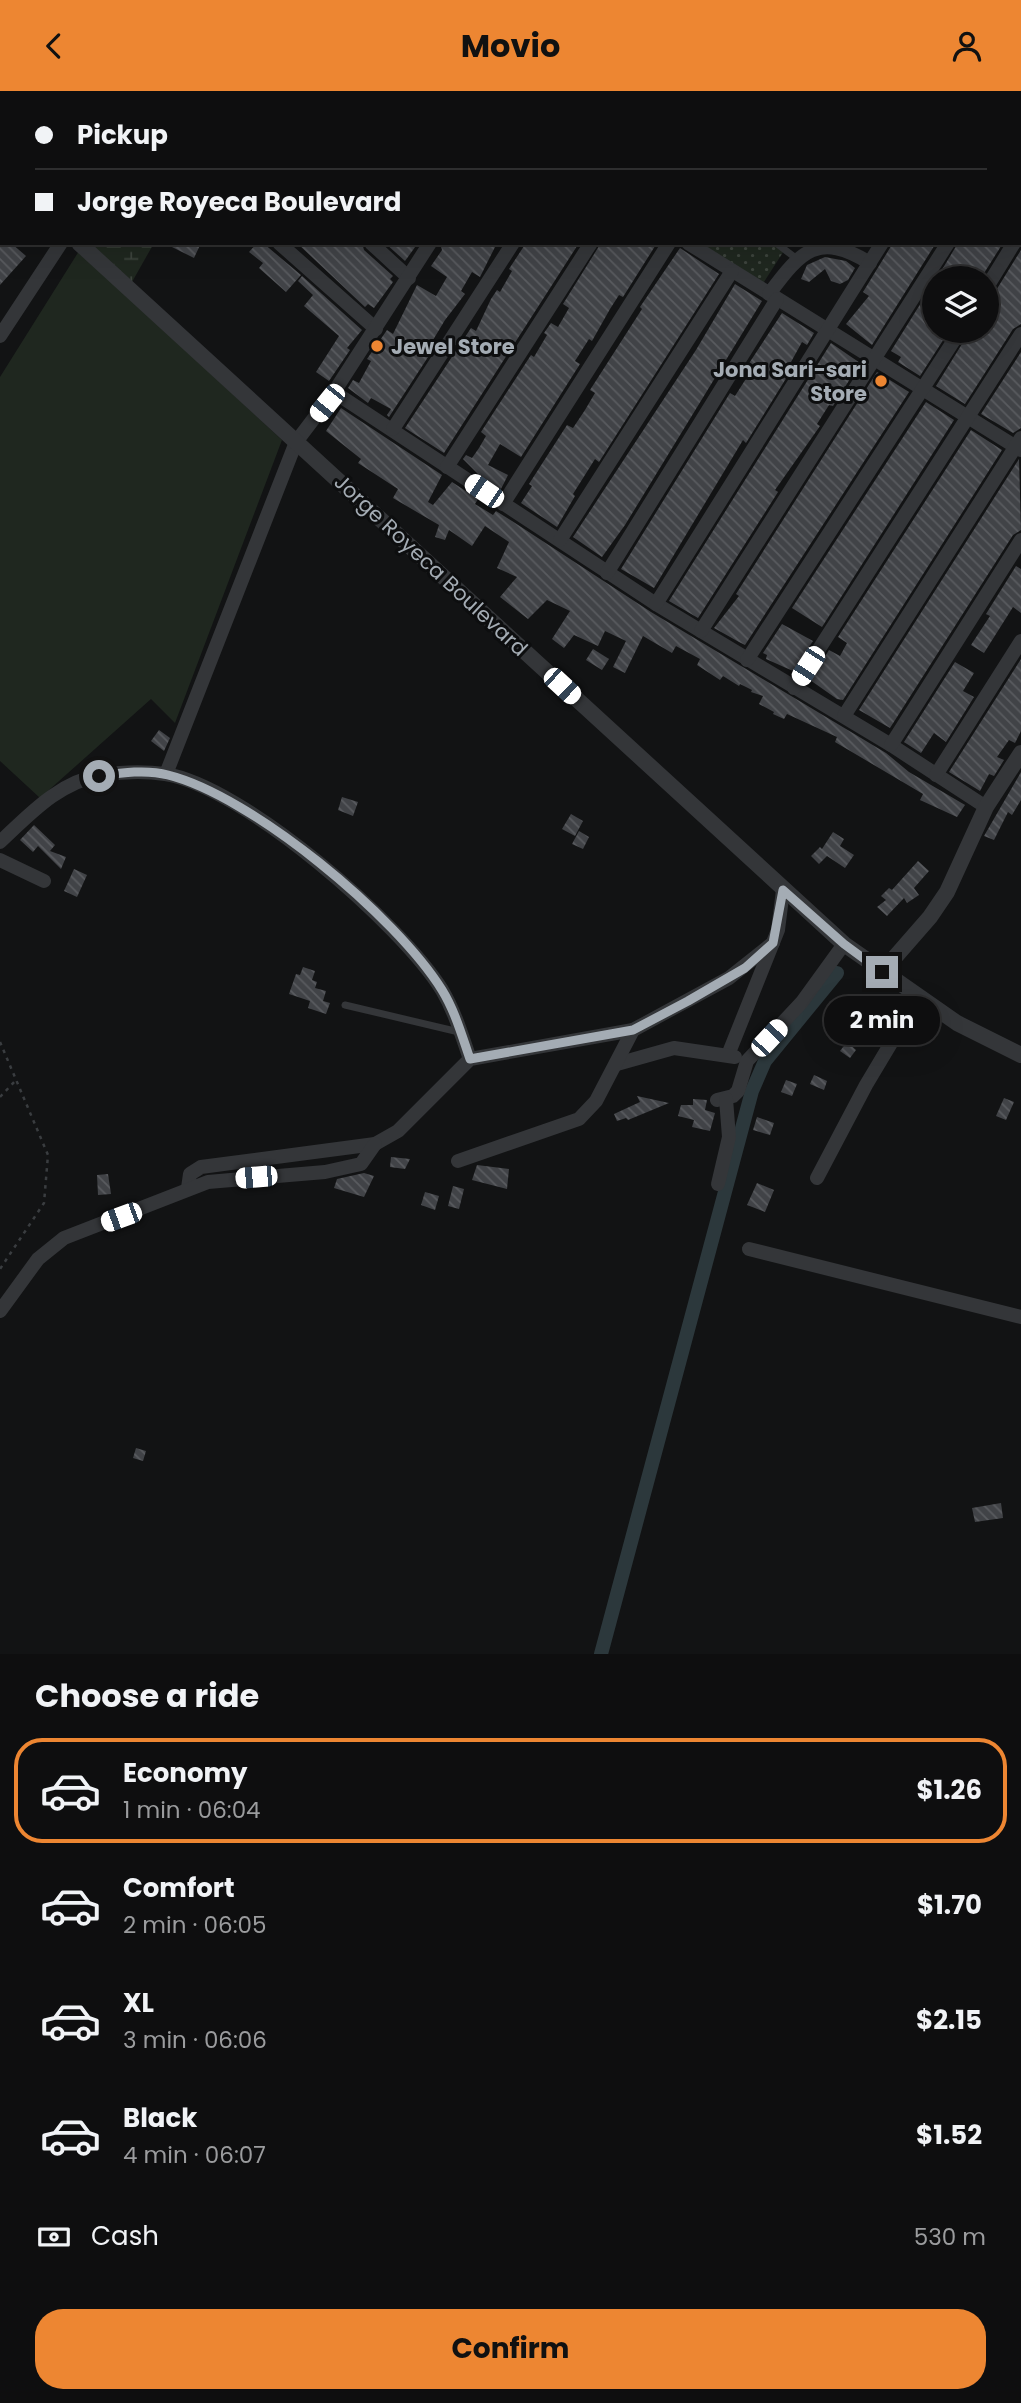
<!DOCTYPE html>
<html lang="en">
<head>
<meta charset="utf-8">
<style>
  :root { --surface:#0e0e0f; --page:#1c1c1d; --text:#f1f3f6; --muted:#9b9c9e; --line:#2e2e2f; --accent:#ed8632 }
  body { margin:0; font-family:Poppins,sans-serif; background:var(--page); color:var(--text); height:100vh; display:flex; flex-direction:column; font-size:26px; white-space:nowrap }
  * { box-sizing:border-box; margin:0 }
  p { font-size:23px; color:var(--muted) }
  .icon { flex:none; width:38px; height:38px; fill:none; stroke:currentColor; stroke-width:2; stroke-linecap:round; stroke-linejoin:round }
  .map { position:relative; height:1563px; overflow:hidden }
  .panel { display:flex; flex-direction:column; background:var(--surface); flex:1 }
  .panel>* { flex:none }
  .top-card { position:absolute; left:0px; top:0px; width:1022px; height:154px; box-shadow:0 7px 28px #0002,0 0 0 2px var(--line); display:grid; align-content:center; height:154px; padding:0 35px; background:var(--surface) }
  .buttons { position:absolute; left:922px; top:175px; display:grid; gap:14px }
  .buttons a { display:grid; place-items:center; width:77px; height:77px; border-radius:50%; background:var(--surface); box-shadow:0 7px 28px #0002,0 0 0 2px var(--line); font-size:35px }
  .end { position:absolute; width:32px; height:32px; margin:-16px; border:9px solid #a4acb4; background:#111; box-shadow:0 0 0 4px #111 }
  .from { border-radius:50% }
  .bubble { position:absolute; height:49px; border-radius:24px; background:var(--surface); box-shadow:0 7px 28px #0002,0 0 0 2px var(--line); font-size:23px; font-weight:700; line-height:49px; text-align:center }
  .car { position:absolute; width:21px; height:42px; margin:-21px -10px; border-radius:9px; box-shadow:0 0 5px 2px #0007; background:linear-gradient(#fff 24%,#345 0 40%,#fff 0 76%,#345 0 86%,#fff 0) }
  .top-card b { display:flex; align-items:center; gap:24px; height:66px; font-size:26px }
  .top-card b+b { border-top:2px solid var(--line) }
  .top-card i { width:18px; height:18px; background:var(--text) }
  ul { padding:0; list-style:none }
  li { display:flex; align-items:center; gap:21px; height:105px; margin:0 14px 10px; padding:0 21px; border:4px solid transparent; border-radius:28px }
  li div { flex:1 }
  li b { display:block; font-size:26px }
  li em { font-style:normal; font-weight:700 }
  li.selected { border-color:var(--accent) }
  li>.icon { width:63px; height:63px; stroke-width:1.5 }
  h2 { padding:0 35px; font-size:32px; line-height:84px }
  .pay { display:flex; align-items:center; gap:18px; height:77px; padding:0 35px; font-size:26px }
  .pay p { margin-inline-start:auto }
  .primary-button { display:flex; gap:14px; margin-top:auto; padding:14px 35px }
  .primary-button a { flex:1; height:80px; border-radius:28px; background:var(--accent); color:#111; font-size:28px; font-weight:700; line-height:80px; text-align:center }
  header { display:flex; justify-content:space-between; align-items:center; height:91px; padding:0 35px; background:var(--accent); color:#111; font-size:32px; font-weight:700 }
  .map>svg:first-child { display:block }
  .grass { fill:#1f271f }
  .wetland { fill:url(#wetland-marsh) }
  .park { fill:url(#park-dots) }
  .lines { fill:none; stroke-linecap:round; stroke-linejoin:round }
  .canal { stroke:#2c383c; stroke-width:14 }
  .building { fill:url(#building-back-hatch) }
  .path { stroke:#3a3d40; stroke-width:2.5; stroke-dasharray:3.5 5; stroke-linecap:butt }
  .service { stroke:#343639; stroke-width:7 }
  .minor { stroke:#343639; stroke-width:14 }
  .tertiary { stroke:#343639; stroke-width:16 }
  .route { stroke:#a4acb4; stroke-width:9 }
  .poi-dot { fill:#ed8632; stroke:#0d0e0f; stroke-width:2.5 }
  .labels { text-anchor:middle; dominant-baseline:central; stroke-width:6; stroke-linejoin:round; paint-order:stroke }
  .poi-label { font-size:21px; font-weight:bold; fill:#a4acb4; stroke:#0d0e0f; text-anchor:start }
  .street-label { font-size:21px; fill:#a4acb4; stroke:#0d0e0f }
</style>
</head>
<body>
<header><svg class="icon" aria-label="back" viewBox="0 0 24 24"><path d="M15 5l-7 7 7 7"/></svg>Movio<svg class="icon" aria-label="person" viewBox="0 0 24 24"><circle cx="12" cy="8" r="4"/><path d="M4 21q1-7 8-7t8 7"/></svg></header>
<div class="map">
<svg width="1021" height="1563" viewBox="0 0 1021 1563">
  <defs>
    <pattern id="wetland-marsh" width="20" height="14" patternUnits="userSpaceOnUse" patternTransform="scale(1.75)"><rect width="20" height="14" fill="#1f271f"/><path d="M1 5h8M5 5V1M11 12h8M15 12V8" fill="none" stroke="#3d443d"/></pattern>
    <pattern id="park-dots" width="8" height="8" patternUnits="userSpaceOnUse" patternTransform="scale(1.75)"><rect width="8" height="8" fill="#1f271f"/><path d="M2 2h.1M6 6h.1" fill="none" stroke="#3d443d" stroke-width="1.8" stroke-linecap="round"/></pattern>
    <pattern id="building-back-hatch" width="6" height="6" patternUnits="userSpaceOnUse" patternTransform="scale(1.75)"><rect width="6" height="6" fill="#414347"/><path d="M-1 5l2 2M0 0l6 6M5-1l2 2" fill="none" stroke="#595b5f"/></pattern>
  </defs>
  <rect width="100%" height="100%" fill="#121314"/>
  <!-- grass -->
  <path class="grass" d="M79,160L282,349L175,632L151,608L40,707L0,670V286Z"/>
  <!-- wetland -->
  <g class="wetland">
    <path d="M0,0H227L2,2V72Z"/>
    <path d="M89,152H154L132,191Z"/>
  </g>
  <!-- park -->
  <path class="park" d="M698,152H789L762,194Z"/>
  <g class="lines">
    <!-- canal -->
    <path class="canal" d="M601,1563L752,1000L765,970L837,882"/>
  </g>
  <!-- building -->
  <g class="building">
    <path d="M0,152H11L26,165L0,194Z"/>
    <path d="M164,152H201L194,167Z"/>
    <path d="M257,152H263L301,184L286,201L259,177L263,172L249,161Z"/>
    <path d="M297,152H362L364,159L393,185L390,188L393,191L374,217L368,213L365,216Z"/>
    <path d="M385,152H418L405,170Z"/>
    <path d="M440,152H497L480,186L472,181L461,200L465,203L445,229L433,249L435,250L430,263L389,326L387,324L391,318L371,307L368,312L348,297L353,289L359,292L371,270L367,268L387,239L393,243L417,194L436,205L447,186L431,175L442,159Z"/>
    <path d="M526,152H579L444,362L405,337L471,237L476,240L491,208L497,199L500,201L512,180L509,178Z"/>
    <path d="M601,152H657L623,206L619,204L610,218L592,250L589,248L575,270L580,273L521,366L500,353L488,374L508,384L501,398L483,388L463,368L466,364L472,367L479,357L486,345L481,341L531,264L534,266L547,244L544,242L551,232L558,236L569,217L563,213Z"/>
    <path d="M893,152H936L872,254L846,233L869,205L863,201Z"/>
    <path d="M958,152H1003L981,187H937Z"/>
    <path d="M680,157L719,183L599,371L595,368L573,403L575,405L557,436L521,412L532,395L529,393L567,334L573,337L585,319L595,302L590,299L642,218L640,216Z"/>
    <path d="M1021,159V233L1013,238L965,313L936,295L970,240H987V209L995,201Z"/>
    <path d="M825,166L846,170L855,177L848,189L840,193L831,190L825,178L809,191L801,188L807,174Z"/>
    <path d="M302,185L362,239L347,257L350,259L329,290L316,281L339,245L304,215L313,204L298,190Z"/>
    <path d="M934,191V240H949L920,285L898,271L901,266L891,260Z"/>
    <path d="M735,193L762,210L625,434L602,466L573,446L696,259Z"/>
    <path d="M782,222L814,242L807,254L802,251L791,271L795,273L746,352L743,349L654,497L621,478L730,302L735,305L749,283L744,280Z"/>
    <path d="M831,252L860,272L833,315L829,314L817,333L820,335L775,399L778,401L698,527L669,510Z"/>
    <path d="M1021,261V337L1013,342L981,323Z"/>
    <path d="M877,281L909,301L745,554L739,551L714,537L739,505L736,503Z"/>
    <path d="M926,311L954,329L822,536L792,517Z"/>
    <path d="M341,317L442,384L428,411L433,414L452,391L478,408L475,413L493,424L496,420L512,430L651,521L886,662L909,681L965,714L957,726L920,709L923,703L835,651L837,646L787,623L784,628L773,623L774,621L759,613L763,605L751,601L752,599L740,593L739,595L723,585L720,589L697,574L700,568L676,555L672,562L643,545L625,582L613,576L626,550L605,540L598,555L574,544L564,557L552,548L570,520L547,509L528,528L500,506L517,486L497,477L509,451L485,435L472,455L449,439L445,449L435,446L439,434L393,407L398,398L358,372L361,368L326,340Z"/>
    <path d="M971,339L1002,359L843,609L837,608L810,589L829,559L840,565L847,552L838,546Z"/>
    <path d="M1019,368L1021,439L1013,444L890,637L859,619Z"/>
    <path d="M1016,475L1021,478V522L1013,516L984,562L971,554L990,525L986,523Z"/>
    <path d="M782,533L813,550L793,580L766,568L767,564L763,562Z"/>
    <path d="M593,558L609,568L602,579L586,569Z"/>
    <path d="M1021,568V640L1015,652L1009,649L997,666L1004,669L994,685L989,683L980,700L949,681Z"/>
    <path d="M955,571L974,582L963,600L974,606L946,651L934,642L921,662L904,651Z"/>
    <path d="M159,639L170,647L164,660L151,650Z"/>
    <path d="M1021,681V709L1012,724L1008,721L994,749L984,745Z"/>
    <path d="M342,706L358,711L353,725L338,719Z"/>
    <path d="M571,723L583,730L575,745L562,738Z"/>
    <path d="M34,734L55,754L50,760L66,766L61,778L38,755L33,761L20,749Z"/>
    <path d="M579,740L589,746L583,758L572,753Z"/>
    <path d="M833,741L844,748L840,755L854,764L845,777L827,765L819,773L811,765L820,756L822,758Z"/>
    <path d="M918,770L929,780L914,797L919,804L907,812L904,807L887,825L877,816L886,809L881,805L889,797L892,799Z"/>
    <path d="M74,778L87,784L77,806L64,800Z"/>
    <path d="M303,876L315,880L312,889L317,891L315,897L326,900L323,910L330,912L326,923L308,917L310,910L289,903L296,883L300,884Z"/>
    <path d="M847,951L856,959L850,967L840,960Z"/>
    <path d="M814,984L827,990L824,999L810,993Z"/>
    <path d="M786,989L797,993L792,1005L781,1001Z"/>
    <path d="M637,1005L669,1012L628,1029L626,1027L617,1030L614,1023L640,1011Z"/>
    <path d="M1004,1007L1014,1011L1006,1029L996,1025Z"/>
    <path d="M693,1008L707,1009L705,1019L715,1022L710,1040L692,1036L694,1029L678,1025L681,1014H693Z"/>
    <path d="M757,1026L774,1032L770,1044L753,1039Z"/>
    <path d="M391,1066L410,1068L405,1078L390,1076Z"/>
    <path d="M477,1074L509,1078L507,1098L472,1089Z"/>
    <path d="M364,1082L374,1085L364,1106L334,1097L337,1088Z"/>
    <path d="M108,1083L111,1103L98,1104L97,1084Z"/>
    <path d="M757,1092L774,1099L765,1121L747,1114Z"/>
    <path d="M453,1095L464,1098L459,1118L448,1115Z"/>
    <path d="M425,1101L439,1105L435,1119L421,1114Z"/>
    <path d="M136,1357L146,1360L143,1370L133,1367Z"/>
    <path d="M1001,1412L1003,1427L975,1431L972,1417Z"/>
  </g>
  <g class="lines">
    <!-- path -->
    <g class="path">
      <path d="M0,951L48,1064L44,1112L0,1178"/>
      <path d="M0,1006L16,989"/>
    </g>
    <!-- service -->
    <g class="service">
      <path d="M776,152L797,168"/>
      <path d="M345,914L459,941"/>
    </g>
    <!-- minor -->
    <g class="minor">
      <path d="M290,0L292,2"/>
      <path d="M391,0L393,2"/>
      <path d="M488,0L490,2"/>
      <path d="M789,0L791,2"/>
      <path d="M870,0L872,2"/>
      <path d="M948,0L950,2"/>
      <path d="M277,2V0"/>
      <path d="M530,2L532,0"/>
      <path d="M654,2L655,0"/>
      <path d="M978,2L979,0"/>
      <path d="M1020,41L1021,40"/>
      <path d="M1020,142L1021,141"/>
      <path d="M279,152L376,238"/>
      <path d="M371,152L409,187"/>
      <path d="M688,152L1021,359"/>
      <path d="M987,196L1014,152"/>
      <path d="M769,203C801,160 818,140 870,172"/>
      <path d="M0,245L61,152"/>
      <path d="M334,301L656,513L891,654L986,716"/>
      <path d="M393,338L513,152"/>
      <path d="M447,376L591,152"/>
      <path d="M503,413L669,152"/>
      <path d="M560,449L732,180"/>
      <path d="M607,482L777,208"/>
      <path d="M656,513L882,152"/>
      <path d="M701,540L948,152"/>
      <path d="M747,569L960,240"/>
      <path d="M794,597L1021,243"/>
      <path d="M844,625L1021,347"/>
      <path d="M891,654L1021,449"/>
      <path d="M166,683L296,351L334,301L430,152"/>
      <path d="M936,684L1021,550"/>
      <path d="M0,751C30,723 59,691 101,684C121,681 144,680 165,683C243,695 401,833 442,899C455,921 462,945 470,968"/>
      <path d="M0,769L44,790"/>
      <path d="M728,964L778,839L783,799"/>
      <path d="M617,973L674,957L735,966"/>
      <path d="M717,1009L733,1005L738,1000L747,970L802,911L844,853"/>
      <path d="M458,1070L579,1028L596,1010L633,939"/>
      <path d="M817,1087L866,994L918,907"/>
      <path d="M718,1093L729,1046L726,1008"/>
      <path d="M188,1097L190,1083L201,1076L375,1053L398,1040L470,968L633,939L729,887L773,852"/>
      <path d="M749,1158L1021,1226"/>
      <path d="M0,1220L38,1168L64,1147L208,1091L325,1081L361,1073L375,1053"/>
    </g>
    <!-- tertiary -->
    <g class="tertiary">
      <path d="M0,80L2,82"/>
      <path d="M79,152L844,853L957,932L1021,964"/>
      <path d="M882,881L930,826L947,801L986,716L1021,662"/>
    </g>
  </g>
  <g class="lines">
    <!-- route -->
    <path class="route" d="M99,685C120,682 146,678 168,684C252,705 396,825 442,899C455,920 462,945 470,968L633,939L688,910L745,877L773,852L783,799L844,853L882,881"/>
  </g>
  <!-- markers -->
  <g class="poi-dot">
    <circle cx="377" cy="255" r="7"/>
    <circle cx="881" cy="290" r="7"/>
  </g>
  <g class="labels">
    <!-- poi labels -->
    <g class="poi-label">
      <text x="391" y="255">Jewel Store</text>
      <text x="867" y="278" text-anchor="end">Jona Sari-sari<tspan x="867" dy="24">Store</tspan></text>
    </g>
    <!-- street labels -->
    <g class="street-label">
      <text transform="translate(431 474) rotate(43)">Jorge Royeca Boulevard</text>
    </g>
  </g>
</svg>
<div class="buttons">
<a><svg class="icon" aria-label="layers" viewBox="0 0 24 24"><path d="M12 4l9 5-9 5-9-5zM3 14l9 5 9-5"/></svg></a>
</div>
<i class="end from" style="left:99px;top:685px"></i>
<i class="end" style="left:882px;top:881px"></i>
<div class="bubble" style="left:824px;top:905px;width:116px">2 min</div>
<i class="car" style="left:327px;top:312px;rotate:219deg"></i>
<i class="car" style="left:484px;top:400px;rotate:304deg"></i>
<i class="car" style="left:808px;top:575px;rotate:213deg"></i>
<i class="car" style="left:562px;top:595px;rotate:133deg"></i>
<i class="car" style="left:769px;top:947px;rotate:43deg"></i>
<i class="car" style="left:256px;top:1086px;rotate:265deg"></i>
<i class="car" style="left:121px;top:1126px;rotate:250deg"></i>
<div class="top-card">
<b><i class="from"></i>Pickup</b>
<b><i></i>Jorge Royeca Boulevard</b>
</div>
</div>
<section class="panel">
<h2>Choose a ride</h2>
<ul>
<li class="selected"><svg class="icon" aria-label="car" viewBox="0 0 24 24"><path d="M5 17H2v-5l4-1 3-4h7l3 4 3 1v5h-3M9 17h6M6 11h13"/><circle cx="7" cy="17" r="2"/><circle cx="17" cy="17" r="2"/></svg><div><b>Economy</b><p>1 min · 06:04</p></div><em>$1.26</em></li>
<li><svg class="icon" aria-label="car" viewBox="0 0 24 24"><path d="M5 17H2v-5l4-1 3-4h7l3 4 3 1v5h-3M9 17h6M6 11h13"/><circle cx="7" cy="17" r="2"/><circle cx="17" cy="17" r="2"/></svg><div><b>Comfort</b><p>2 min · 06:05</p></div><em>$1.70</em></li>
<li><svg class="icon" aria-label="car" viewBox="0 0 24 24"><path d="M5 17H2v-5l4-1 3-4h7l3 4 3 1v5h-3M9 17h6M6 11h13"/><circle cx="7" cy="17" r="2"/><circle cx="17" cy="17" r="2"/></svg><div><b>XL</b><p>3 min · 06:06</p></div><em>$2.15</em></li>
<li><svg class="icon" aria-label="car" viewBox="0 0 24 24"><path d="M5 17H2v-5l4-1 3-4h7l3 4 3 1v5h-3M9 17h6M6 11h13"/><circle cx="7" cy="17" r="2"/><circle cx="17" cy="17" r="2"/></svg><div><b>Black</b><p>4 min · 06:07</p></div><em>$1.52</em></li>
</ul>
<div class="pay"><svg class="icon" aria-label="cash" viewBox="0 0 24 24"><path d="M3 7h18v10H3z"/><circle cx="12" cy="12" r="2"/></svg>Cash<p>530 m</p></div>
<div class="primary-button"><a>Confirm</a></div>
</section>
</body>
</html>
